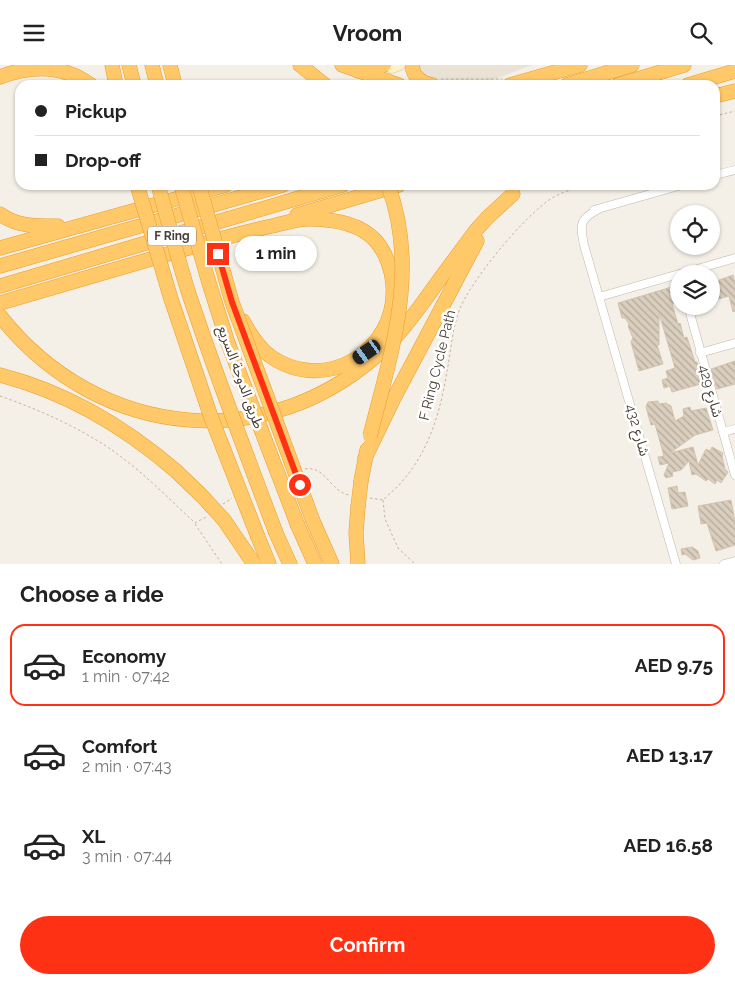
<!DOCTYPE html>
<html lang="en">
<head>
<meta charset="utf-8">
<style>
  :root { --surface:#fff; --page:#f2f2f2; --text:#222; --muted:#767676; --line:#e0e0e0; --accent:#ff3114 }
  body { margin:0; font-family:Raleway,"Noto Sans Arabic",sans-serif; background:var(--page); color:var(--text); height:100vh; display:flex; flex-direction:column; font-size:19px; white-space:nowrap }
  * { box-sizing:border-box; margin:0 }
  p { font-size:16px; color:var(--muted) }
  .icon { flex:none; width:28px; height:28px; fill:none; stroke:currentColor; stroke-width:2; stroke-linecap:round; stroke-linejoin:round }
  .map { position:relative; height:499px; overflow:hidden }
  .side { display:flex; flex-direction:column; background:var(--surface); flex:1 }
  .side>* { flex:none }
  .hud { position:absolute; left:15px; top:15px; width:705px; height:110px; border-radius:15px; box-shadow:0 1px 4px #0004; display:grid; align-content:center; height:110px; padding:0 20px; background:var(--surface) }
  .buttons { position:absolute; left:670px; top:140px; display:grid; gap:10px }
  .buttons a { display:grid; place-items:center; width:50px; height:50px; border-radius:50%; background:var(--surface); box-shadow:0 1px 4px #0004; font-size:25px }
  .end { position:absolute; width:22px; height:22px; margin:-11px; border:6px solid #ff3114; background:#fff; box-shadow:0 0 0 2px #fff }
  .from { border-radius:50% }
  .bubble { position:absolute; height:35px; border-radius:18px; background:var(--surface); box-shadow:0 1px 4px #0004; font-size:16px; font-weight:700; line-height:35px; text-align:center }
  .car { position:absolute; width:15px; height:30px; margin:-15px -8px; border-radius:6px; box-shadow:0 0 4px 1px #0007; background:linear-gradient(#222 24%,#8ab4d8 0 40%,#222 0 76%,#8ab4d8 0 86%,#222 0) }
  .hud b { display:flex; align-items:center; gap:18px; height:48px; font-size:19px }
  .hud b+b { border-top:1px solid var(--line) }
  .hud i { width:12px; height:12px; background:var(--text) }
  ul { padding:0; list-style:none }
  li { display:flex; align-items:center; gap:15px; height:82px; margin:0 10px 8px; padding:0 10px; border:2px solid transparent; border-radius:15px }
  li div { flex:1 }
  li b { display:block; font-size:19px }
  li em { font-style:normal; font-weight:700 }
  li.selected { border-color:var(--accent) }
  li>.icon { width:45px; height:45px; stroke-width:1.5 }
  h2 { padding:0 20px; font-size:22px; line-height:60px }
  .cta { display:flex; gap:10px; margin-top:auto; padding:10px 20px }
  .cta a { flex:1; height:58px; border-radius:30px; background:var(--accent); color:#fff; font-size:20px; font-weight:700; line-height:58px; text-align:center }
  header { display:flex; justify-content:space-between; align-items:center; height:65px; padding:0 20px; background:var(--surface); font-size:22px; font-weight:700 }
  .map>svg:first-child { display:block }
  .residential { fill:#e9e2d5 }
  .building { fill:url(#building-back-hatch); stroke:#d3c3ae }
  .lines { fill:none; stroke-linecap:round; stroke-linejoin:round }
  .street-casing { stroke:#c1b8a9; stroke-width:9 }
  .secondary-casing { stroke:#dbc695; stroke-width:11 }
  .highway-casing { stroke:#e99f2d; stroke-width:15 }
  .path { stroke:#c4b399; stroke-width:1; stroke-dasharray:2.5 2.5; stroke-linecap:butt }
  .street { stroke:#fff; stroke-width:8 }
  .secondary { stroke:#fff0c7; stroke-width:10 }
  .highway { stroke:#ffc868; stroke-width:14 }
  .highway-bridge-casing { stroke:#e99f2d; stroke-width:15; stroke-linecap:butt }
  .highway-bridge { stroke:#ffc868; stroke-width:14 }
  .route { stroke:#ff3114; stroke-width:6 }
  .labels { text-anchor:middle; dominant-baseline:central; stroke-width:5; stroke-linejoin:round; paint-order:stroke }
  .shield { fill:#fff; stroke:#7f7972; stroke-width:1 }
  .shield-label { font-size:12px; font-weight:bold; fill:#484035 }
  .street-label { font-size:14px; fill:#484035; stroke:#fff }
</style>
</head>
<body>
<header><svg class="icon" aria-label="menu" viewBox="0 0 24 24"><path d="M4 6h16M4 12h16M4 18h16"/></svg>Vroom<svg class="icon" aria-label="search" viewBox="0 0 24 24"><circle cx="10" cy="10" r="6"/><path d="M15 15l6 6"/></svg></header>
<div class="map">
<svg width="735" height="499" viewBox="0 0 735 499">
  <defs>
    <pattern id="building-back-hatch" width="6" height="6" patternUnits="userSpaceOnUse" patternTransform="scale(1.25)"><rect width="6" height="6" fill="#dacebe"/><path d="M-1 5l2 2M0 0l6 6M5-1l2 2" fill="none" stroke="#b3a99b"/></pattern>
  </defs>
  <rect width="100%" height="100%" fill="#f5f0e7"/>
  <!-- residential -->
  <path class="residential" d="M408,0H532L479,20H412Z"/>
  <!-- building -->
  <g class="building">
    <path d="M733,210L735,218V246L733,247L729,231L715,235L711,221V218Z"/>
    <path d="M675,221L679,237L672,239L678,259L680,258L684,273L687,272L695,297H697L702,313L699,314L701,319L672,327L670,321L664,323L662,315L668,313L666,306L675,303L659,248V280H657L663,299L639,306L631,277L633,273L628,261L629,259L625,253H622L618,238Z"/>
    <path d="M735,296V319L717,324L711,304Z"/>
    <path d="M658,336L659,339L666,338L671,341L675,356L684,351L683,344L690,342L691,346L706,343L713,365L695,370L670,388L693,382L698,400L706,384L710,386L712,382L723,388L722,391L725,404L728,407L721,418L717,415L715,419L708,414L706,416L696,409L692,410L689,396L681,405L672,407L673,411L666,413L664,410L669,398L660,400L658,392L664,391L655,359L651,360L646,342L648,337Z"/>
    <path d="M677,421L678,428L685,427L688,441L672,444L668,423Z"/>
    <path d="M731,435L735,457V480L716,486L707,458L701,459L698,441Z"/>
    <path d="M692,482L698,486L700,493L693,495L685,489L682,490L681,484Z"/>
  </g>
  <g class="lines">
    <!-- street casing -->
    <g class="street-casing">
      <g id="street">
        <path d="M715,110L735,105"/>
        <path d="M599,144C579,154 580,160 584,180L676,499"/>
        <path d="M594,145L682,120"/>
        <path d="M680,209L735,193"/>
        <path d="M599,232L679,209"/>
        <path d="M688,241L735,410"/>
        <path d="M700,288L735,278"/>
        <path d="M723,367L735,364"/>
        <path d="M724,499L735,496"/>
      </g>
    </g>
    <!-- secondary casing -->
    <g class="secondary-casing">
      <path id="secondary" d="M387,0L392,3L400,0"/>
    </g>
    <!-- highway casing -->
    <g class="highway-casing">
      <g id="highway">
        <path d="M112,0L116,20"/>
        <path d="M129,0L134,20"/>
        <path d="M152,0L157,20"/>
        <path d="M170,0L175,20"/>
        <path d="M300,0L325,20"/>
        <path d="M342,0L399,20"/>
        <path d="M412,0C413,12 421,18 432,20"/>
        <path d="M358,6H368L384,0"/>
        <path d="M0,12C31,0 63,0 91,20"/>
        <path d="M510,20L580,0"/>
        <path d="M567,20L632,0"/>
        <path d="M618,20L684,0"/>
        <path d="M688,20L735,6"/>
        <path d="M715,31L735,26"/>
        <path d="M0,149C17,162 38,161 58,161"/>
        <path d="M297,150L399,120"/>
        <path d="M0,183L226,120"/>
        <path d="M0,201L283,120"/>
        <path d="M0,221L343,120"/>
        <path d="M0,238C64,219 128,201 192,182C219,174 245,167 272,161C284,158 297,154 309,154C332,154 359,158 375,175C386,187 392,205 393,220C398,286 325,330 270,291C258,282 250,269 243,256"/>
        <path d="M0,251C99,376 271,393 387,281C404,265 418,244 432,225C447,204 462,184 477,164L488,152L513,129"/>
        <path d="M0,310C66,327 125,362 176,406"/>
        <path d="M365,393L394,333L477,176"/>
        <path d="M361,416L367,385"/>
        <path d="M358,442L356,468L358,499"/>
        <path d="M224,455L254,499"/>
        <path d="M313,456L332,499"/>
        <path d="M298,461L315,499"/>
        <path d="M276,468L290,499"/>
        <path d="M258,472L269,499"/>
      </g>
    </g>
    <!-- path -->
    <g class="path">
      <path d="M441,14H502"/>
      <path d="M715,51L735,46"/>
      <path d="M0,331C34,343 67,357 98,376C134,398 164,429 195,458L206,452"/>
      <path d="M305,404C325,400 331,427 349,430"/>
      <path d="M370,433L383,435C390,428 398,422 404,414C430,384 441,344 447,306C451,287 452,265 459,246C470,216 525,150 552,133C562,127 574,124 584,120"/>
      <path d="M383,435L385,454L398,483L415,499"/>
      <path d="M223,439L232,433"/>
      <path d="M195,459L222,499"/>
    </g>
    <!-- street -->
    <use href="#street" class="street"/>
    <!-- secondary -->
    <use href="#secondary" class="secondary"/>
    <!-- highway -->
    <use href="#highway" class="highway"/>
    <!-- highway-bridge casing -->
    <g class="highway-bridge-casing">
      <g id="highway-bridge">
        <path d="M158,120C168,155 177,191 188,226C215,308 246,388 276,468"/>
        <path d="M181,120L209,218L228,278L298,461"/>
        <path d="M199,120L232,237L313,456"/>
        <path d="M138,123L171,234L211,352L258,472"/>
        <path d="M370,371C391,287 420,206 388,120"/>
        <path d="M176,406L202,431L224,455"/>
        <path d="M358,442L361,416"/>
      </g>
    </g>
    <!-- highway-bridge -->
    <use href="#highway-bridge" class="highway-bridge"/>
  </g>
  <g class="lines">
    <!-- route -->
    <path class="route" d="M218,189L232,237L300,420"/>
  </g>
  <g class="labels">
    <!-- shield labels -->
    <rect class="shield" x="148" y="161.5" width="48" height="19" rx="4"/>
    <g class="shield-label">
      <text x="172" y="171">F Ring</text>
    </g>
    <!-- street labels -->
    <g class="street-label">
      <text transform="translate(437 300) rotate(-76)">F Ring Cycle Path</text>
      <text transform="translate(241 312) rotate(70)">طريق الدوحة السريع</text>
      <text transform="translate(711 326) rotate(74)">شارع 429</text>
      <text transform="translate(638 365) rotate(74)">شارع 432</text>
    </g>
  </g>
</svg>
<div class="buttons">
<a><svg class="icon" aria-label="locate" viewBox="0 0 24 24"><circle cx="12" cy="12" r="6"/><path d="M12 2v4M12 18v4M2 12h4M18 12h4"/></svg></a>
<a><svg class="icon" aria-label="layers" viewBox="0 0 24 24"><path d="M12 4l9 5-9 5-9-5zM3 14l9 5 9-5"/></svg></a>
</div>
<i class="end from" style="left:300px;top:420px"></i>
<i class="end" style="left:218px;top:189px"></i>
<div class="bubble" style="left:235px;top:171px;width:82px">1 min</div>
<i class="car" style="left:367px;top:287px;rotate:235deg"></i>
<div class="hud">
<b><i class="from"></i>Pickup</b>
<b><i></i>Drop-off</b>
</div>
</div>
<section class="side">
<h2>Choose a ride</h2>
<ul>
<li class="selected"><svg class="icon" aria-label="car" viewBox="0 0 24 24"><path d="M5 17H2v-5l4-1 3-4h7l3 4 3 1v5h-3M9 17h6M6 11h13"/><circle cx="7" cy="17" r="2"/><circle cx="17" cy="17" r="2"/></svg><div><b>Economy</b><p>1 min · 07:42</p></div><em>AED 9.75</em></li>
<li><svg class="icon" aria-label="car" viewBox="0 0 24 24"><path d="M5 17H2v-5l4-1 3-4h7l3 4 3 1v5h-3M9 17h6M6 11h13"/><circle cx="7" cy="17" r="2"/><circle cx="17" cy="17" r="2"/></svg><div><b>Comfort</b><p>2 min · 07:43</p></div><em>AED 13.17</em></li>
<li><svg class="icon" aria-label="car" viewBox="0 0 24 24"><path d="M5 17H2v-5l4-1 3-4h7l3 4 3 1v5h-3M9 17h6M6 11h13"/><circle cx="7" cy="17" r="2"/><circle cx="17" cy="17" r="2"/></svg><div><b>XL</b><p>3 min · 07:44</p></div><em>AED 16.58</em></li>
</ul>
<div class="cta"><a>Confirm</a></div>
</section>
</body>
</html>
